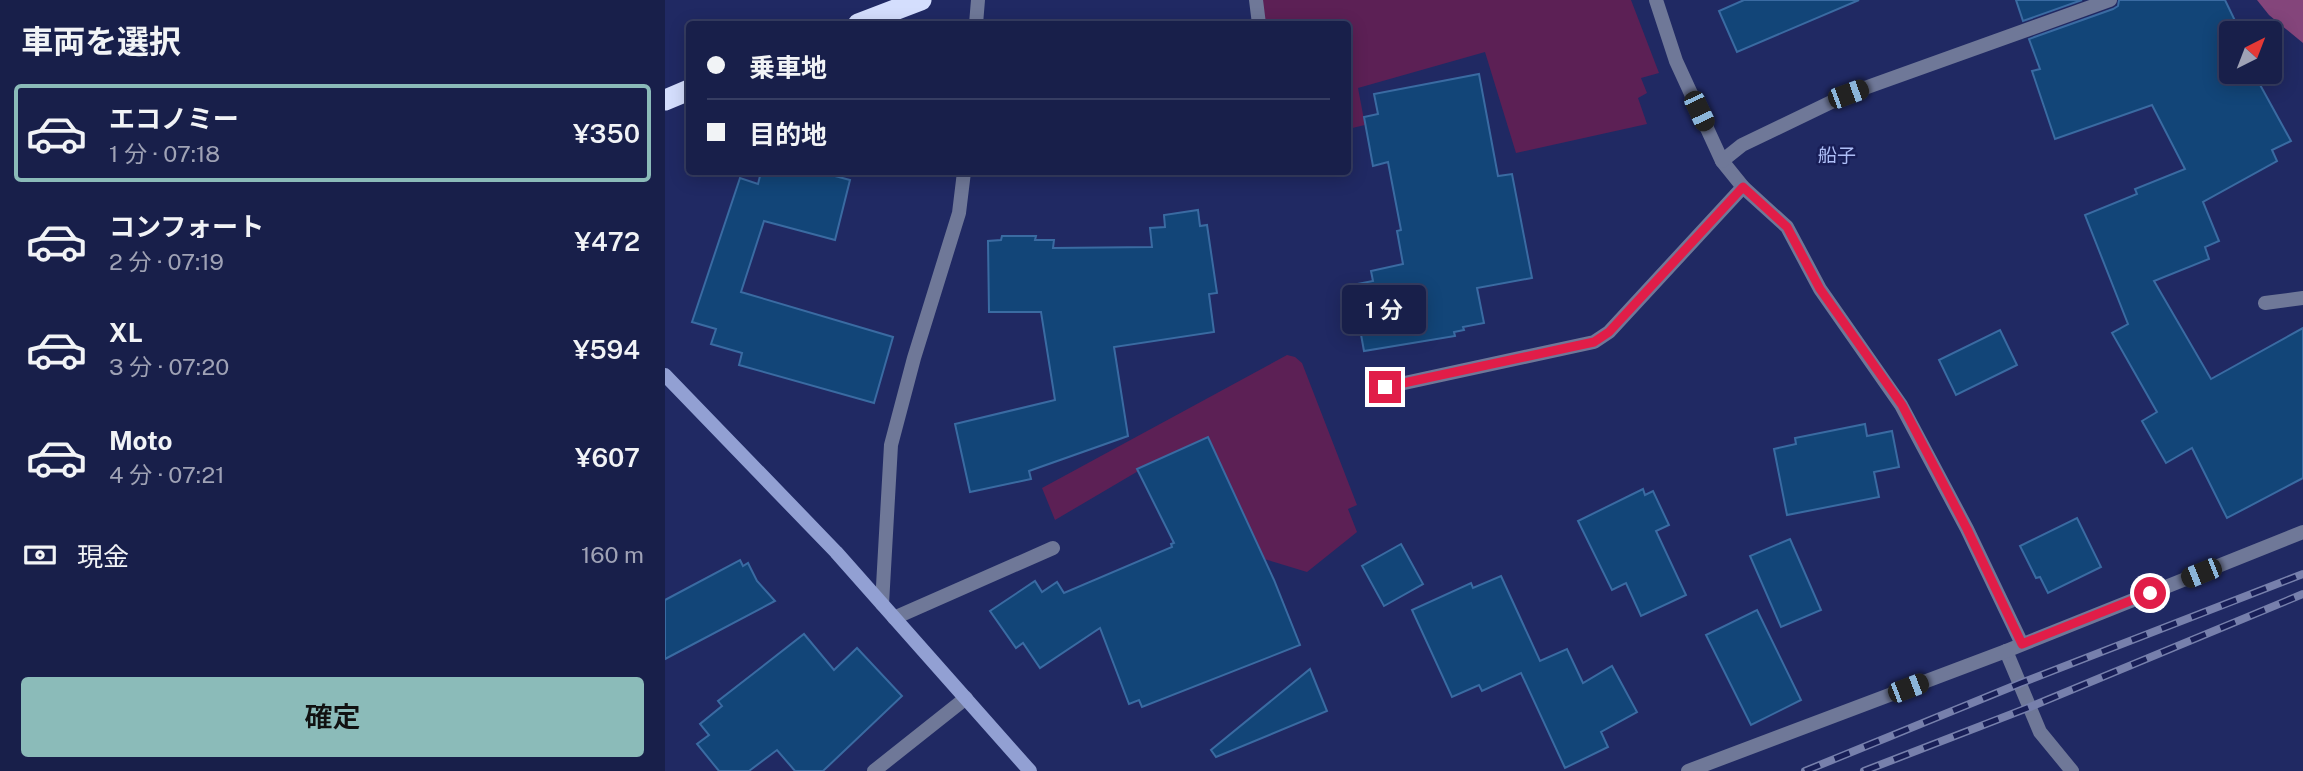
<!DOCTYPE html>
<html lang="ja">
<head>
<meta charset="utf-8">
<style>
  :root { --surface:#181f4a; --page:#252c54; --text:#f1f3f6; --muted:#9fa2b5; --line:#363d62; --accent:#8bbbb9 }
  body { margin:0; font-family:"Public Sans","Noto Sans JP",sans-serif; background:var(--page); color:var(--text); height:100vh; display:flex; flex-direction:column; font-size:26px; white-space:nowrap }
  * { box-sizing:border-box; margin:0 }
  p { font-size:23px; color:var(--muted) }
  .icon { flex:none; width:38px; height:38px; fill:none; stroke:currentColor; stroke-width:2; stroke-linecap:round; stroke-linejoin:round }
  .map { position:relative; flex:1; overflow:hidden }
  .sheet { display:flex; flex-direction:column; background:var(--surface); width:665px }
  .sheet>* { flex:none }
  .top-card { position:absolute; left:21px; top:21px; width:665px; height:154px; border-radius:7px; box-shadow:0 4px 18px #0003,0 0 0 2px var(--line); display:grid; align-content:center; height:154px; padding:0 21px; background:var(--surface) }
  .needle { width:46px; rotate:42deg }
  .fabs { position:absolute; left:1554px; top:21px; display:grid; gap:14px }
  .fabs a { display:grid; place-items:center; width:63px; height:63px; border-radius:7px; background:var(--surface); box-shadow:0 4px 18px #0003,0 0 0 2px var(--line); font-size:35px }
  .end { position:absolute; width:32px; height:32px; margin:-16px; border:9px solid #e11d48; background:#fff; box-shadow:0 0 0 4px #fff }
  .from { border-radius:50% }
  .bubble { position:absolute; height:49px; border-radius:7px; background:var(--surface); box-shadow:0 4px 18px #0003,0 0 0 2px var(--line); font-size:23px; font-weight:600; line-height:49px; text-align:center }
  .car { position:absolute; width:21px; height:42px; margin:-21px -10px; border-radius:9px; box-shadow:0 0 5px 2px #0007; background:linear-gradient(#222 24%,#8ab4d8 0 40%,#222 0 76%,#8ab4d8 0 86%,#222 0) }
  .top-card b { display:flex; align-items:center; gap:24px; height:66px; font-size:26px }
  .top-card b+b { border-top:2px solid var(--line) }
  .top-card i { width:18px; height:18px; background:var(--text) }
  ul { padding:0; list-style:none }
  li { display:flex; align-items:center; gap:21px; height:98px; margin:0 14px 10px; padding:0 7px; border:4px solid transparent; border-radius:7px }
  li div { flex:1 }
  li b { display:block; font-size:26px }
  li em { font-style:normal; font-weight:600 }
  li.selected { border-color:var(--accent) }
  li>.icon { width:63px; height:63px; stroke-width:1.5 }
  h2 { padding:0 21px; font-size:32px; line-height:84px }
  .pay { display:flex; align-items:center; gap:18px; height:77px; padding:0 21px; font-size:26px }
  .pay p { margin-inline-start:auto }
  .primary-button { display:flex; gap:14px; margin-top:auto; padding:14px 21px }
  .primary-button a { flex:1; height:80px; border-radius:7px; background:var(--accent); color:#111; font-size:28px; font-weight:600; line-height:80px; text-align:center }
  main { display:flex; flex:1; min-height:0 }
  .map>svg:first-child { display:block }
  .green { fill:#5c2055 }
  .forest { fill:#84457b }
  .building { fill:#124578; stroke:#3a6ba2; stroke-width:2 }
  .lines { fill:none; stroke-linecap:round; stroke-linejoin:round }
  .lane { stroke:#6f7898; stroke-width:14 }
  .street { stroke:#6f7898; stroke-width:14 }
  .secondary { stroke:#92a0d3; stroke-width:14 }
  .highway { stroke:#d4defd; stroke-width:21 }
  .rail-casing { stroke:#7780ac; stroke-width:8 }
  .rail { stroke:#181e57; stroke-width:5; stroke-dasharray:16; stroke-linecap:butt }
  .route { stroke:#e11d48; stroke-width:9 }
  .labels { text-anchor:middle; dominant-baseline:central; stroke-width:5; stroke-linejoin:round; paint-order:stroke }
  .neighbourhood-label { font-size:19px; fill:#aebef6; stroke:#181e57 }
</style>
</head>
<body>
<main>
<section class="sheet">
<h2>車両を選択</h2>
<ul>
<li class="selected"><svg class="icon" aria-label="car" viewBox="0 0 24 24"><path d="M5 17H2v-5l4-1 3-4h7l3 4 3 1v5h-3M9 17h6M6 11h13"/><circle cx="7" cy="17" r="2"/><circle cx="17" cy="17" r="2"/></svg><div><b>エコノミー</b><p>1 分 · 07:18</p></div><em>¥350</em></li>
<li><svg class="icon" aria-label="car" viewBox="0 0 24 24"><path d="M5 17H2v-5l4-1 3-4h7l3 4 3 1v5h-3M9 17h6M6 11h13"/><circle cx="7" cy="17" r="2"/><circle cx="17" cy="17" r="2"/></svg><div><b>コンフォート</b><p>2 分 · 07:19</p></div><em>¥472</em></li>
<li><svg class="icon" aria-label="car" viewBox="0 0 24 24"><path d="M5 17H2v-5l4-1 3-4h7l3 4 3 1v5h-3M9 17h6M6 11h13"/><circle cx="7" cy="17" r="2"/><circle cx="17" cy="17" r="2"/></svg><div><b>XL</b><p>3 分 · 07:20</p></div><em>¥594</em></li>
<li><svg class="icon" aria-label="car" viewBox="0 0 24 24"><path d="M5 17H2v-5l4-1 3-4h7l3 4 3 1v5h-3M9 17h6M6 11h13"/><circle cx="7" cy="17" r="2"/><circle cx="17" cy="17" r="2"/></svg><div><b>Moto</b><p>4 分 · 07:21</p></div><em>¥607</em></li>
</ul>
<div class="pay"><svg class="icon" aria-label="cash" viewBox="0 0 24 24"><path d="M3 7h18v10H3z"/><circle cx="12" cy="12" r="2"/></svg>現金<p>160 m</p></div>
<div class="primary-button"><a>確定</a></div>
</section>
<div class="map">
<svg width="1638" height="771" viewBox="0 0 1638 771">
  <rect width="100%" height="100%" fill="#202963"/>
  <!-- green -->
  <g class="green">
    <path d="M592,0H966L994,73L976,78L982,93L973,98L982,124L851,153L820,52L693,88L700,125L683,129L682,24H596Z"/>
    <path d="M622,355L630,357L637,363L692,505L683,509L692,532L642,572L596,558L544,438L475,470L390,520L377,488Z"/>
  </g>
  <!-- forest -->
  <path class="forest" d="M1592,0H1638V43L1604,15Z"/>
  <!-- building -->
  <g class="building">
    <path d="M1079,0H1194L1072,52L1054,11Z"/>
    <path d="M1351,0H1417L1358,21Z"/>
    <path d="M1454,0H1560L1574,29L1566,32V72H1588L1626,141L1607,150L1612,161L1538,202L1554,241L1540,247L1544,259L1489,281L1546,379L1638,328V478L1562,518L1527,448L1501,463L1477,421L1492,412L1447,333L1463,324L1420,215L1472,194L1470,189L1520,169L1487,105L1390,139L1367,71L1375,69L1364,39L1448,9L1453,6Z"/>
    <path d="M814,74L833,176L847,174L867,278L812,288L819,323L798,327L799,330L789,332L790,336L699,351L687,285L708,281L706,271L738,264L732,231L736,230L723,162L708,166L699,117L713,114L709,94Z"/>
    <path d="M96,172H155L185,180L170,240L99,221L76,292L228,337L209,403L74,365L77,353L46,344L51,329L27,322L75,178L93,184Z"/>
    <path d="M533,210L535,226L542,225L552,293L544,294L549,332L449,347L463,436L364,471L366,479L305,492L290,424L390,400L376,312H324L323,241L336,240L337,236H371L370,240H389L388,248L487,247L485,228L500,227L499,215Z"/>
    <path d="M1335,330L1352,365L1291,395L1274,360Z"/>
    <path d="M1200,424L1202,436L1227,431L1234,467L1209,472L1214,497L1122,515L1109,449L1131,444L1130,438Z"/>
    <path d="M543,437L609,580L635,645L477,707L474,700L464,704L435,628L375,668L358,643L351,648L325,611L370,581L377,592L392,582L399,593L507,547L506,544L509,543L472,469Z"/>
    <path d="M978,489L980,495L988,491L1004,525L991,531L1021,595L976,616L961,583L947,590L913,521Z"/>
    <path d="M1412,518L1436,567L1383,593L1375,577L1371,578L1355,546Z"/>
    <path d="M1125,539L1156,610L1116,627L1085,556Z"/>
    <path d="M736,544L758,584L719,606L697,566Z"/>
    <path d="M75,560L78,566L83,563L92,581L110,601L0,659V600Z"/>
    <path d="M836,576L875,661L902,649L918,683L947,666L972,712L936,732L943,747L900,768L856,673L817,691L814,685L787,697L747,610L806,583L808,588Z"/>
    <path d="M1092,610L1136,700L1086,725L1041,635Z"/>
    <path d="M139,634L169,670L192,648L237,696L158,771H130L112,750L84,771H54L32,744L44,735L35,724L57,706L53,701Z"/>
    <path d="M645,669L662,711L551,757L546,750Z"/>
  </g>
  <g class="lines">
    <!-- lane -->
    <g class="lane">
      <path d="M591,0L594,24"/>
      <path d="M1057,161L1078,187L1122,227L1155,289L1236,405L1302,529L1357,644"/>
      <path d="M721,387L929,342L944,332L1078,187"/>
      <path d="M229,618L388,548"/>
    </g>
    <!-- street -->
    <g class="street">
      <path d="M991,0L1011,61L1057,161L1077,145L1183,94L1445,0"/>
      <path d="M311,24L313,0"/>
      <path d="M1600,303L1638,298"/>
      <path d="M217,604L226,445L249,358L294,213L299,172"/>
      <path d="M1341,651L1375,732L1407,771"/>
      <path d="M209,771L301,698"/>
      <path d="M1023,771L1341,651L1638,532"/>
    </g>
    <!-- secondary -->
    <path class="secondary" d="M0,375L171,552L365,771"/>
    <!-- highway -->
    <g class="highway">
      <path d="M193,24L256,0"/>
      <path d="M0,100L24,90"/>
    </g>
    <!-- rail casing -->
    <g class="rail-casing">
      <g id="rail">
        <path d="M1140,771L1356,683L1638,574"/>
        <path d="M1199,771L1365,707L1638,594"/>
      </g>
    </g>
    <!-- rail -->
    <use href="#rail" class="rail"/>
  </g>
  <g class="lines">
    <!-- route -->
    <path class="route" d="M720,387L929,342L944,332L1078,187L1122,227L1155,289L1237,405L1302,529L1357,644L1485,593"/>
  </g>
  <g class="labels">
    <!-- neighbourhood labels -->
    <g class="neighbourhood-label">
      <text x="1172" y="155">船子</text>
    </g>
  </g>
</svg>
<div class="fabs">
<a><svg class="needle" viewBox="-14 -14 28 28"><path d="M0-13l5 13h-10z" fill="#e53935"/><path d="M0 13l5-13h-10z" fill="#9fa2b5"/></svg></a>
</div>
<i class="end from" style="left:1485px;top:593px"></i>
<i class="end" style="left:720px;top:387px"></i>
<div class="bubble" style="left:677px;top:285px;width:84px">1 分</div>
<i class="car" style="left:1183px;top:94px;rotate:70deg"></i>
<i class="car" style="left:1034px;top:111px;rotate:155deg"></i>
<i class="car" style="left:1536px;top:573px;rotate:248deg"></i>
<i class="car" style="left:1243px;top:688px;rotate:69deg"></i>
<div class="top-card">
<b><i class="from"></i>乗車地</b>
<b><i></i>目的地</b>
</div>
</div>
</main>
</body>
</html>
